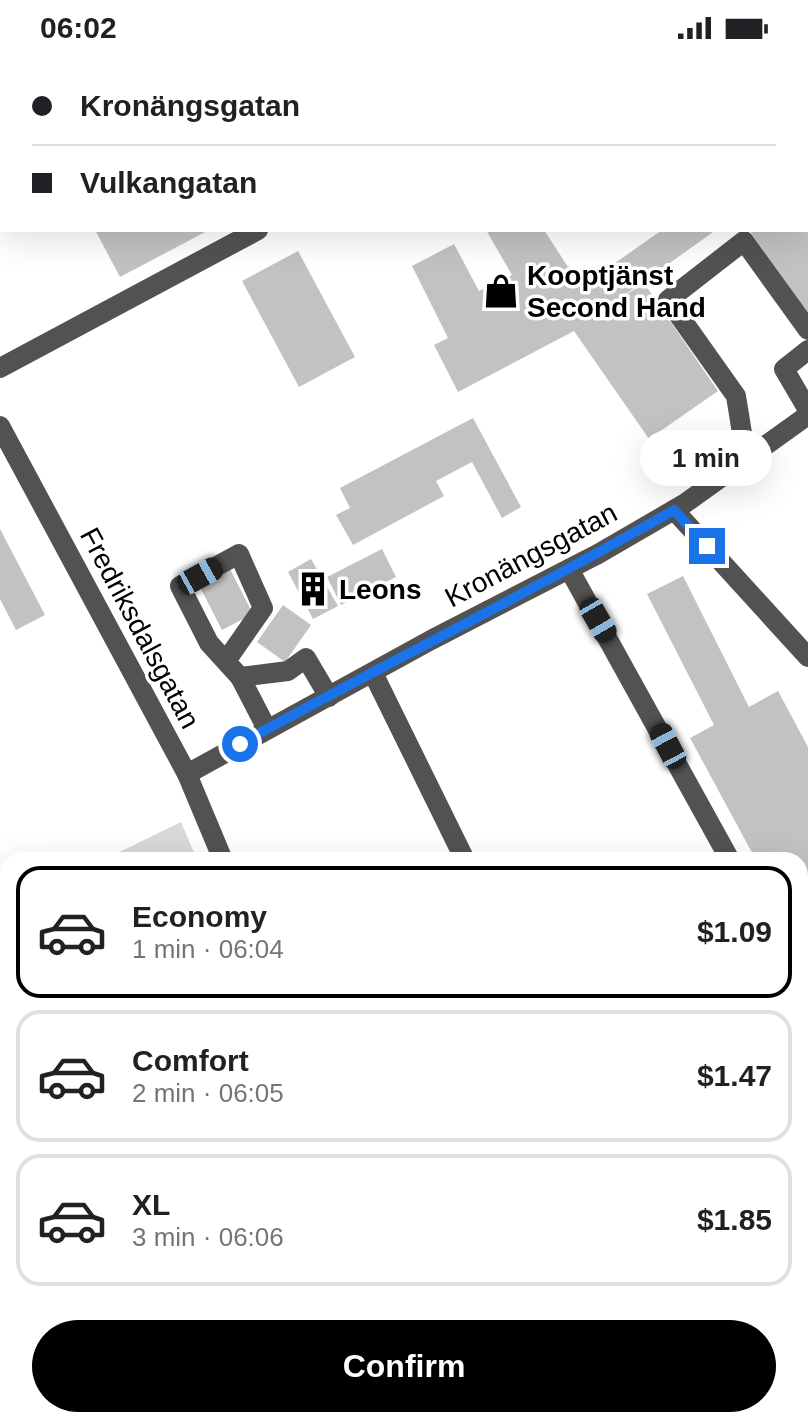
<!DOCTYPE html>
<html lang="en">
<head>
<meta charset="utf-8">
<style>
  :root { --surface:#fff; --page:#f2f2f2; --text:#202124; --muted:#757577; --line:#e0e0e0; --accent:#000 }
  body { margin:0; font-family:Arial,sans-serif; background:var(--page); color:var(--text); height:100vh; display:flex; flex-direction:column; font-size:30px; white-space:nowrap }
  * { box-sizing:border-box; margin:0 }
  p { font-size:26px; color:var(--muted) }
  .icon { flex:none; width:44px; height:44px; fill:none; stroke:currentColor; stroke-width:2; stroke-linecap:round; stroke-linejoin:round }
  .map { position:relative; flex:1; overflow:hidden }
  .sheet { position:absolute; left:0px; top:796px; width:808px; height:576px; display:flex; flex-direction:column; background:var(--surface); border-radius:24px 24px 0 0; box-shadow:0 8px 32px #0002 }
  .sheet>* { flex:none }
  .hud { position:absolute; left:0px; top:0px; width:808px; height:176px; box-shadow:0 8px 32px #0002; display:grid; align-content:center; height:176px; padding:0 32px; background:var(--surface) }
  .end { position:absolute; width:36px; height:36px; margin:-18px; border:10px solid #1a73e8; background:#fff; box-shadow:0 0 0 4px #fff }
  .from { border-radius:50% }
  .bubble { position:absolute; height:56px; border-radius:28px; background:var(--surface); box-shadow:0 8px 32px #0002; font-size:26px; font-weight:700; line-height:56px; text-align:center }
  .car { position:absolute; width:24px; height:48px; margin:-24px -12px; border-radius:10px; box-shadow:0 0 6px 2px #0007; background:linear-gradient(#222 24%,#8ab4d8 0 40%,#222 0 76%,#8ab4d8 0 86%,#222 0) }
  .hud b { display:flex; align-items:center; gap:28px; height:76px; font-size:30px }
  .hud b+b { border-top:2px solid var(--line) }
  .hud i { width:20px; height:20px; background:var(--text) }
  ul { padding:14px 0 0; list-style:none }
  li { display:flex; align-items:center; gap:24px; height:132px; margin:0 16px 12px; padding:0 16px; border:4px solid var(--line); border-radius:24px }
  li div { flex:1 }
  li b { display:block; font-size:30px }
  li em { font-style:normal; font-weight:700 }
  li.active { border-color:var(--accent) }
  li>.icon { width:72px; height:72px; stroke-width:1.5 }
  .cta { display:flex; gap:16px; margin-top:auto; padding:16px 32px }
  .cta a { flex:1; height:92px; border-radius:48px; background:var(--accent); color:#fff; font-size:32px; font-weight:700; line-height:92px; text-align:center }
  .status { display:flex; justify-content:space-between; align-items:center; height:56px; padding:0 40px; background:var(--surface); direction:ltr }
  .status svg { height:22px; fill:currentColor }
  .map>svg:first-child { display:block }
  .green { fill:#d9d9d9 }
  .building { fill:#c2c2c2 }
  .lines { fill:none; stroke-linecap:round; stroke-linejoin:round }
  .path { stroke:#747474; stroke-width:4; stroke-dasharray:2 4; stroke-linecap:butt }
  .minor { stroke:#525252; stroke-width:20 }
  .route { stroke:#1a73e8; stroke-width:10 }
  .labels { text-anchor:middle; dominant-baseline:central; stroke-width:7; stroke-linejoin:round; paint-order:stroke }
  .poi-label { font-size:28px; font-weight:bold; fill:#000; stroke:#fff; text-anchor:start }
  .street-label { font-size:28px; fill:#000; stroke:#fff }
</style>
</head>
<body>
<div class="status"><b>06:02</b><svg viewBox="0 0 49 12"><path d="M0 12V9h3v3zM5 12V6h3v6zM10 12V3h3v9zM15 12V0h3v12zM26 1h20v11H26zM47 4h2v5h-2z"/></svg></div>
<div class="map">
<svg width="808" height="1372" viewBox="0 0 808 1372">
  <rect width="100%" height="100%" fill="#fff"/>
  <!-- green -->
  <g class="green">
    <path d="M181,766L197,804H103Z"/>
    <path d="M8,850V1364H387L367,1372H0V854Z"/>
  </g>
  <!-- building -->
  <g class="building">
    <path d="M95,174H209L120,221Z"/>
    <path d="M486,174H544L581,231L662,174H716L612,248L644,227L718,335L649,383L574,275L458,336L434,289L448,282L412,210L454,188L479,235L512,219Z"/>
    <path d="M749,174H808V258Z"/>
    <path d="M298,195L355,301L299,331L242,225Z"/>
    <path d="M473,362L521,451L502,462L472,406L436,425L444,440L353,489L336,459L350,452L340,432Z"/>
    <path d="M0,473L45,559L16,574L0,543Z"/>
    <path d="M382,493L396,521L341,549L327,521Z"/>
    <path d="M311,503L338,550L313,563L288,516Z"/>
    <path d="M230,513L253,558L222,574L199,529Z"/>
    <path d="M683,520L749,651L778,635L808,691V880L800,884V804H756L690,682L714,669L647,538Z"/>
    <path d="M283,549L311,569L285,606L257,586Z"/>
    <path d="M808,1041V1108L800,1113V1047Z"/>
    <path d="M808,1345V1372H770L767,1366L771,1364H800V1349Z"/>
  </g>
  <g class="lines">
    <!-- path -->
    <g class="path">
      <path d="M800,1138L808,1132"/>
      <path d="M330,1372L348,1364"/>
      <path d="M505,1372L509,1364"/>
    </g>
    <!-- minor -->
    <g class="minor">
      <path d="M547,2L550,0"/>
      <path d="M808,294L784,313L808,354"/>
      <path d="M0,312L258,174"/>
      <path d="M0,370L187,718L223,804"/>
      <path d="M746,402L736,340L668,244L744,185L808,274"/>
      <path d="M674,454L808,601"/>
      <path d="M569,513L730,804"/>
      <path d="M226,605L263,552L239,498L180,530L209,587L240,621"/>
      <path d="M373,617L465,804"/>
      <path d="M267,673L240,621L288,615L306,602L329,641"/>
      <path d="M187,718L431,584L598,498L684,448L808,359"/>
      <path d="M800,1177L808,1172"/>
      <path d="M224,1364L228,1372"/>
      <path d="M441,1372L461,1364"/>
    </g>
  </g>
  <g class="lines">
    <!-- route -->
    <path class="route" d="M240,688C384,608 532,536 674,454L707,490"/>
  </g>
  <!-- icons -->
  <defs>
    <g id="shop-bare" transform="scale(2.76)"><path d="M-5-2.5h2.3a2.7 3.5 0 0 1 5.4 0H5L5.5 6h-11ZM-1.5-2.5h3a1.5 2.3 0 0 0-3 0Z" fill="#000" stroke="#fff" stroke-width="2.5" paint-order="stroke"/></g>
    <g id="building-bare" transform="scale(2.76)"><path d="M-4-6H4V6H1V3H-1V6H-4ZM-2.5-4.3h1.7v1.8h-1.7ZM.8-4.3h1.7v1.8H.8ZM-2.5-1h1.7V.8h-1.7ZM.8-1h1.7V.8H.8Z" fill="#000" stroke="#fff" stroke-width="2.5" paint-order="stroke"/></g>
  </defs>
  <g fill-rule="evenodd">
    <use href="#shop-bare" x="501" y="235"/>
    <use href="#building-bare" x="313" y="533"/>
  </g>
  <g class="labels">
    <!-- poi labels -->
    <g class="poi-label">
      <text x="527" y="219">Kooptjänst<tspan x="527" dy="32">Second Hand</tspan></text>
      <text x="339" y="533">Leons</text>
    </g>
    <!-- street labels -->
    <g class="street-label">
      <text transform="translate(531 499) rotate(-28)">Kronängsgatan</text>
      <text transform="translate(140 572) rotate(62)">Fredriksdalsgatan</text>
    </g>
  </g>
</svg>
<i class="end from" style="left:240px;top:688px"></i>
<i class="end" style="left:707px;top:490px"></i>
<div class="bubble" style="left:640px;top:374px;width:132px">1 min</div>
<i class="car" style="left:200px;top:520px;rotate:61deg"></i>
<i class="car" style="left:598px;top:564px;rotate:150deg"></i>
<i class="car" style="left:668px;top:690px;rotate:332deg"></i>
<div class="hud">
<b><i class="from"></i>Kronängsgatan</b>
<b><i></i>Vulkangatan</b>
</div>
<section class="sheet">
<ul>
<li class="active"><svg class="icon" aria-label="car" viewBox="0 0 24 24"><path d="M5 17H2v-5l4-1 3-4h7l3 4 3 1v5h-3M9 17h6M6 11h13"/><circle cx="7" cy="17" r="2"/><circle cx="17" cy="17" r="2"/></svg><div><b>Economy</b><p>1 min · 06:04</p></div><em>$1.09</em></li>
<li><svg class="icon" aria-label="car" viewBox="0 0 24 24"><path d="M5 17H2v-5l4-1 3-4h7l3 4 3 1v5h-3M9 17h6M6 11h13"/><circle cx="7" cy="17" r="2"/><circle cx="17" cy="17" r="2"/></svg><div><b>Comfort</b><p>2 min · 06:05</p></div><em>$1.47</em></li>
<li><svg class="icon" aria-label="car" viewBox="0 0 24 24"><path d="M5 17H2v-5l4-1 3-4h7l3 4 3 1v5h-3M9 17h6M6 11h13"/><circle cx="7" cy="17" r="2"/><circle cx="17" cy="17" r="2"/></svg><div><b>XL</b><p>3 min · 06:06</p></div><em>$1.85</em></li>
</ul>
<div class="cta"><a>Confirm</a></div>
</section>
</div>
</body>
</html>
